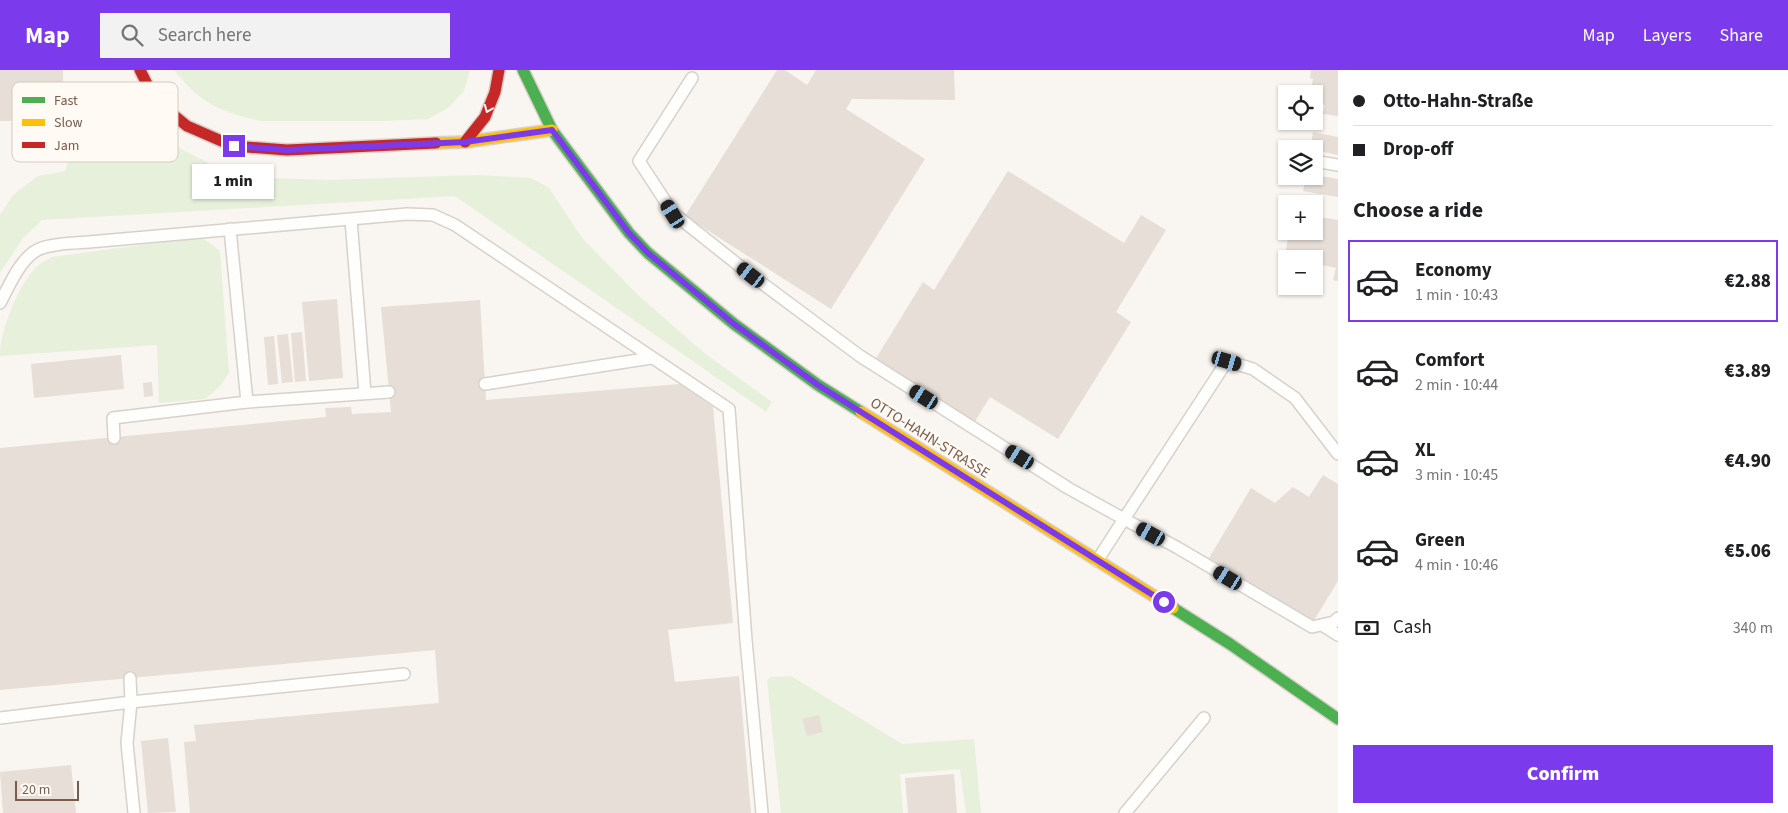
<!DOCTYPE html>
<html lang="en">
<head>
<meta charset="utf-8">
<style>
  :root { --surface:#fff; --page:#f2f2f2; --text:#202124; --muted:#757577; --line:#e0e0e0; --accent:#7c3aed }
  body { margin:0; font-family:"Source Sans 3",sans-serif; background:var(--page); color:var(--text); height:100vh; display:flex; flex-direction:column; font-size:19px; white-space:nowrap }
  * { box-sizing:border-box; margin:0 }
  p { font-size:16px; color:var(--muted) }
  .icon { flex:none; width:28px; height:28px; fill:none; stroke:currentColor; stroke-width:2; stroke-linecap:round; stroke-linejoin:round }
  .map { position:relative; flex:1; overflow:hidden }
  .sheet { display:flex; flex-direction:column; background:var(--surface); width:450px }
  .sheet>* { flex:none }
  .hud { display:grid; align-content:center; height:110px; padding:0 15px; background:var(--surface) }
  .buttons { position:absolute; left:1278px; top:15px; display:grid; gap:10px }
  .buttons a { display:grid; place-items:center; width:45px; height:45px; border-radius:0px; background:var(--surface); box-shadow:0 1px 4px #0004; font-size:25px }
  .scale { position:absolute; left:15px; bottom:12px; width:64px; box-sizing:border-box; padding-left:5px; border:2px solid #7a5c4d; border-top:0; font-size:14px; line-height:18px; white-space:nowrap; color:#7a5c4d; -webkit-text-stroke:4px #fffaf3; paint-order:stroke }
  .end { position:absolute; width:22px; height:22px; margin:-11px; border:6px solid #7c3aed; background:#fff; box-shadow:0 0 0 2px #fff }
  .from { border-radius:50% }
  .bubble { position:absolute; height:35px; border-radius:0px; background:var(--surface); box-shadow:0 1px 4px #0004; font-size:16px; font-weight:800; line-height:35px; text-align:center }
  .car { position:absolute; width:15px; height:30px; margin:-15px -8px; border-radius:6px; box-shadow:0 0 4px 1px #0007; background:linear-gradient(#222 24%,#8ab4d8 0 40%,#222 0 76%,#8ab4d8 0 86%,#222 0) }
  .hud b { display:flex; align-items:center; gap:18px; height:48px; font-size:19px }
  .hud b+b { border-top:1px solid var(--line) }
  .hud i { width:12px; height:12px; background:var(--text) }
  ul { padding:0; list-style:none }
  li { display:flex; align-items:center; gap:15px; height:82px; margin:0 10px 8px; padding:0 5px; border:2px solid transparent; border-radius:0px }
  li div { flex:1 }
  li b { display:block; font-size:19px }
  li em { font-style:normal; font-weight:800 }
  li.on { border-color:var(--accent) }
  li>.icon { width:45px; height:45px; stroke-width:1.5 }
  h2 { padding:0 15px; font-size:22px; line-height:60px }
  .pay { display:flex; align-items:center; gap:12px; height:55px; padding:0 15px; font-size:19px }
  .pay p { margin-inline-start:auto }
  .action { display:flex; gap:10px; margin-top:auto; padding:10px 15px }
  .action a { flex:1; height:58px; border-radius:0px; background:var(--accent); color:#fff; font-size:20px; font-weight:800; line-height:58px; text-align:center }
  header { display:flex; align-items:center; gap:30px; box-sizing:border-box; height:70px; padding:0 25px; background:var(--accent); color:#fff }
  header strong { font-size:24px }
  nav { display:flex; gap:28px; margin-inline-start:auto; font-size:18px }
  .search { width:350px; height:45px; background:var(--page); display:flex; align-items:center; gap:12px; box-sizing:border-box; padding:0 18px; border-radius:0px; color:var(--muted); font-size:19px }
  main { display:flex; flex:1; min-height:0 }
  .map>svg:first-child { display:block }
  .green { fill:#e7f0db }
  .building { fill:#e6ded7 }
  .lines { fill:none; stroke-linecap:round; stroke-linejoin:round }
  .lane-casing { stroke:#d7d1cb; stroke-width:14 }
  .fast-casing { stroke:#dad1cc; stroke-width:14 }
  .slow-casing { stroke:#dad1cc; stroke-width:14 }
  .jam-casing { stroke:#dad1cc; stroke-width:14 }
  .lane { stroke:#fefefd; stroke-width:11 }
  .fast { stroke:#4caf50; stroke-width:11 }
  .slow { stroke:#ffc107; stroke-width:11 }
  .jam { stroke:#c62828; stroke-width:11 }
  .oneway { stroke:#fffaf3 }
  .route { stroke:#7c3aed; stroke-width:6 }
  .labels { text-anchor:middle; dominant-baseline:central; stroke-width:4.5; stroke-linejoin:round; paint-order:stroke }
  .street-label { font-size:15px; fill:#7a5c4d; stroke:#fffaf3 }
  .key { fill:#fffaf3; stroke:#d7cbc1; stroke-width:1 }
  .key-label { font-size:14px; fill:#7a5c4d }
</style>
</head>
<body>
<header>
<strong>Map</strong>
<div class="search"><svg class="icon" aria-label="search" viewBox="0 0 24 24"><circle cx="10" cy="10" r="6"/><path d="M15 15l6 6"/></svg>Search here</div>
<nav><a>Map</a><a>Layers</a><a>Share</a></nav>
</header>
<main>
<div class="map">
<svg width="1338" height="743" viewBox="0 0 1338 743">
  <rect width="100%" height="100%" fill="#f9f5f0"/>
  <!-- green -->
  <g class="green">
    <path d="M174,0H470L464,21L448,38L428,49L385,51H261C220,42 200,33 174,0Z"/>
    <path d="M120,12L130,36L149,60L183,80L210,94L235,102L269,108L328,110L478,105L531,108L549,118L582,168L639,226L703,282L772,332L766,342L455,126L42,150L23,168L0,203V145L13,125L38,106L65,101L76,66L100,29Z"/>
    <path d="M201,167L220,181L229,303L220,316L205,329L159,333L157,275L0,286C0,261 16,223 31,203C36,196 44,191 52,187Z"/>
    <path d="M791,606L902,674L974,669L981,743H966L960,699L900,704L903,743H781L767,610L771,607Z"/>
  </g>
  <!-- building -->
  <g class="building">
    <path d="M0,0H63V77L13,78V51H0Z"/>
    <path d="M777,0H785L807,15L816,0H954L955,30L852,29L846,39L925,89L831,239L685,146Z"/>
    <path d="M1311,0H1338V46L1323,44L1325,35L1314,33V24H1310L1313,9L1310,8Z"/>
    <path d="M1313,62L1338,67V85L1310,79Z"/>
    <path d="M1008,101L1124,173L1141,145L1166,160L1116,242L1131,252L1058,369L990,327L974,353L875,290L923,212L934,220Z"/>
    <path d="M1314,105L1338,109V127L1303,121L1306,106H1314Z"/>
    <path d="M1314,146L1338,150V211L1333,210L1336,198L1314,193V189L1285,185L1289,161H1314Z"/>
    <path d="M337,229L343,308L309,311L302,232Z"/>
    <path d="M480,230L486,330L680,314L713,337L733,553L668,560L675,612L739,606L751,743H190L184,672L196,671L194,655L439,633L435,580L0,620V378L326,347L325,338L351,337L352,344L391,342L381,237Z"/>
    <path d="M302,262L306,311L295,312L291,263Z"/>
    <path d="M288,264L293,312L282,313L277,265Z"/>
    <path d="M274,266L278,314L268,315L264,267Z"/>
    <path d="M121,285L124,319L34,328L31,294Z"/>
    <path d="M152,312L153,326L144,327L143,313Z"/>
    <path d="M1323,405L1338,414V511L1313,552L1209,488L1251,418L1275,433L1293,417L1309,427Z"/>
    <path d="M819,645L823,662L807,666L802,649Z"/>
    <path d="M168,668L176,742L148,743L141,671Z"/>
    <path d="M71,695L76,743H3L0,702Z"/>
    <path d="M954,704L957,743H908L905,708Z"/>
  </g>
  <g class="lines">
    <!-- lane casing -->
    <g class="lane-casing">
      <g id="lane">
        <path d="M692,8L639,91L673,143L751,205L860,286L1068,418L1124,449L1227,291L1253,299L1295,328L1338,384"/>
        <path d="M1314,91L1338,95"/>
        <path d="M351,150L365,323"/>
        <path d="M230,159L247,332"/>
        <path d="M0,233C9,216 22,184 42,178C56,173 73,173 89,172L407,144L433,145L455,155L729,339L746,570L762,743"/>
        <path d="M485,314L651,288"/>
        <path d="M114,368L113,348L247,332L389,322"/>
        <path d="M1097,491L1124,449L1178,478L1312,557L1334,552L1338,548"/>
        <path d="M1322,555L1338,565"/>
        <path d="M130,608L131,632L404,604"/>
        <path d="M0,648L131,632L127,673L134,743"/>
        <path d="M1125,743L1204,648"/>
      </g>
    </g>
    <!-- fast casing -->
    <g class="fast-casing">
      <g id="fast">
        <path d="M523,0L552,60L629,163L648,183L734,254L818,315L861,342"/>
        <path d="M1173,538L1230,574L1338,649"/>
      </g>
    </g>
    <!-- slow casing -->
    <g class="slow-casing">
      <g id="slow">
        <path d="M436,73L465,72L552,60"/>
        <path d="M861,342L1173,538"/>
      </g>
    </g>
    <!-- jam casing -->
    <g class="jam-casing">
      <g id="jam">
        <path d="M140,0L155,30L187,56L233,76L287,80L436,73"/>
        <path d="M465,72L485,47L495,22L499,0"/>
      </g>
    </g>
    <!-- lane -->
    <use href="#lane" class="lane"/>
    <!-- fast -->
    <use href="#fast" class="fast"/>
    <!-- slow -->
    <use href="#slow" class="slow"/>
    <!-- jam -->
    <use href="#jam" class="jam"/>
  </g>
  <!-- one-way arrows -->
  <defs><path id="oneway-chevron" d="M-2-3.5L2.5 0L-2 3.5" fill="none" stroke-width="1.6" stroke-linecap="round" stroke-linejoin="round" transform="scale(1.25)"/></defs>
  <use class="oneway" href="#oneway-chevron" transform="translate(488 39) rotate(112)"/>
  <g class="lines">
    <!-- route -->
    <path class="route" d="M234,76L287,80L465,72L552,60L629,163L648,183L734,254L818,315L1164,532"/>
  </g>
  <g class="labels">
    <!-- street labels -->
    <g class="street-label">
      <text transform="translate(930 368) rotate(32)">OTTO-HAHN-STRASSE</text>
    </g>
  </g>
  <!-- legend -->
  <rect x="12" y="12" width="166" height="80" rx="8" class="key"/>
  <rect x="22" y="27" width="23" height="6" fill="#4caf50"/>
  <rect x="22" y="49" width="23" height="7" fill="#ffc107"/>
  <rect x="22" y="72" width="23" height="6" fill="#c62828"/>
  <g class="key-label">
    <text x="54" y="35">Fast</text>
    <text x="54" y="57">Slow</text>
    <text x="54" y="80">Jam</text>
  </g>
</svg>
<div class="buttons">
<a><svg class="icon" aria-label="locate" viewBox="0 0 24 24"><circle cx="12" cy="12" r="6"/><path d="M12 2v4M12 18v4M2 12h4M18 12h4"/></svg></a>
<a><svg class="icon" aria-label="layers" viewBox="0 0 24 24"><path d="M12 4l9 5-9 5-9-5zM3 14l9 5 9-5"/></svg></a>
<a>+</a>
<a>−</a>
</div>
<div class="scale">20 m</div>
<i class="end from" style="left:1164px;top:532px"></i>
<i class="end" style="left:234px;top:76px"></i>
<div class="bubble" style="left:192px;top:94px;width:82px">1 min</div>
<i class="car" style="left:673px;top:144px;rotate:328deg"></i>
<i class="car" style="left:751px;top:205px;rotate:308deg"></i>
<i class="car" style="left:1227px;top:291px;rotate:106deg"></i>
<i class="car" style="left:924px;top:327px;rotate:302deg"></i>
<i class="car" style="left:1020px;top:387px;rotate:302deg"></i>
<i class="car" style="left:1151px;top:464px;rotate:299deg"></i>
<i class="car" style="left:1228px;top:508px;rotate:301deg"></i>
</div>
<section class="sheet">
<div class="hud">
<b><i class="from"></i>Otto-Hahn-Straße</b>
<b><i></i>Drop-off</b>
</div>
<h2>Choose a ride</h2>
<ul>
<li class="on"><svg class="icon" aria-label="car" viewBox="0 0 24 24"><path d="M5 17H2v-5l4-1 3-4h7l3 4 3 1v5h-3M9 17h6M6 11h13"/><circle cx="7" cy="17" r="2"/><circle cx="17" cy="17" r="2"/></svg><div><b>Economy</b><p>1 min · 10:43</p></div><em>€2.88</em></li>
<li><svg class="icon" aria-label="car" viewBox="0 0 24 24"><path d="M5 17H2v-5l4-1 3-4h7l3 4 3 1v5h-3M9 17h6M6 11h13"/><circle cx="7" cy="17" r="2"/><circle cx="17" cy="17" r="2"/></svg><div><b>Comfort</b><p>2 min · 10:44</p></div><em>€3.89</em></li>
<li><svg class="icon" aria-label="car" viewBox="0 0 24 24"><path d="M5 17H2v-5l4-1 3-4h7l3 4 3 1v5h-3M9 17h6M6 11h13"/><circle cx="7" cy="17" r="2"/><circle cx="17" cy="17" r="2"/></svg><div><b>XL</b><p>3 min · 10:45</p></div><em>€4.90</em></li>
<li><svg class="icon" aria-label="car" viewBox="0 0 24 24"><path d="M5 17H2v-5l4-1 3-4h7l3 4 3 1v5h-3M9 17h6M6 11h13"/><circle cx="7" cy="17" r="2"/><circle cx="17" cy="17" r="2"/></svg><div><b>Green</b><p>4 min · 10:46</p></div><em>€5.06</em></li>
</ul>
<div class="pay"><svg class="icon" aria-label="cash" viewBox="0 0 24 24"><path d="M3 7h18v10H3z"/><circle cx="12" cy="12" r="2"/></svg>Cash<p>340 m</p></div>
<div class="action"><a>Confirm</a></div>
</section>
</main>
</body>
</html>
